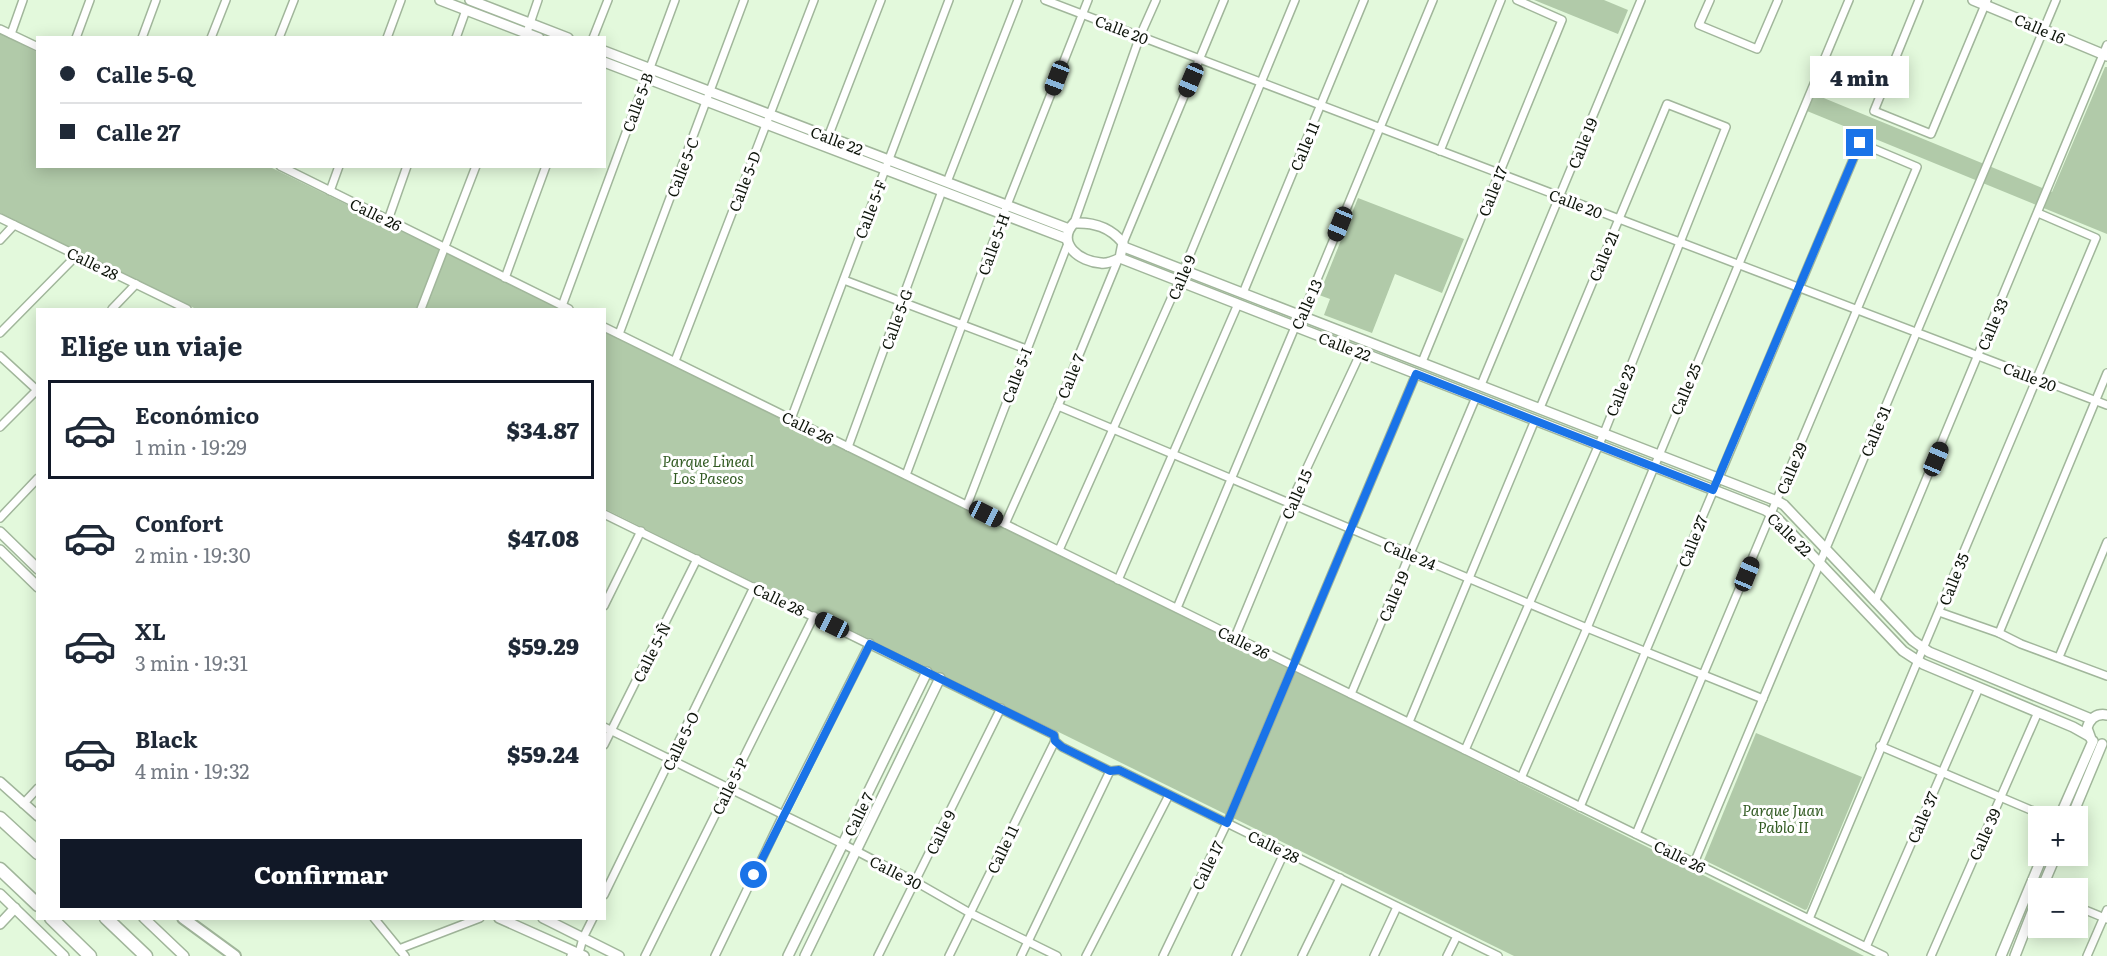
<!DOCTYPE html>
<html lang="es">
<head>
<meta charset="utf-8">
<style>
  :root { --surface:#fff; --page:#f2f2f3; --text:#1f2937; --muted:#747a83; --line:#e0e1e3; --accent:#111827 }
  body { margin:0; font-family:Literata,serif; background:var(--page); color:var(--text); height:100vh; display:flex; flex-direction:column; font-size:22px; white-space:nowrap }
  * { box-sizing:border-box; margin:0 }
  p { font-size:20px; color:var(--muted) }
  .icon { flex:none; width:33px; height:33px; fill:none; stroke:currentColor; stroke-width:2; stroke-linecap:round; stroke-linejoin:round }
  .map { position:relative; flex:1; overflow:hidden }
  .sheet { position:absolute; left:36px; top:308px; width:570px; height:612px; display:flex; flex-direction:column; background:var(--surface); border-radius:0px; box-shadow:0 3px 15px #0003 }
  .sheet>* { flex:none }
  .guide { position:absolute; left:36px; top:36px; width:570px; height:132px; border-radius:0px; box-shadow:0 3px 15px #0003; display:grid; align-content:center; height:132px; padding:0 24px; background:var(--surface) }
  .tools { position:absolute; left:2028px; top:806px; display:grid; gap:12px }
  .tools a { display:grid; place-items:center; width:60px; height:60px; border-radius:0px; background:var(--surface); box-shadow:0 3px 15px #0003; font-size:30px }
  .end { position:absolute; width:27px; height:27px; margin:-14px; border:8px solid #1a73e8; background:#fff; box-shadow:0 0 0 3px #fff }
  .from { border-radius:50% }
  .bubble { position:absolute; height:42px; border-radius:0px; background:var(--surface); box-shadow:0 3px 15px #0003; font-size:20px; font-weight:800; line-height:42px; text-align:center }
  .car { position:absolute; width:18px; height:36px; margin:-18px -9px; border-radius:8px; box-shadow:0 0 4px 2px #0007; background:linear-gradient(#222 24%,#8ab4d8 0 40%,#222 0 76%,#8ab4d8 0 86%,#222 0) }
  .guide b { display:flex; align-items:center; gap:21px; height:57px; font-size:22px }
  .guide b+b { border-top:2px solid var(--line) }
  .guide i { width:15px; height:15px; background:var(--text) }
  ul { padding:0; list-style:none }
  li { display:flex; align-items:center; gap:18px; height:99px; margin:0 12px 9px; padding:0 12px; border:3px solid transparent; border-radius:0px }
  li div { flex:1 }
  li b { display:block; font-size:22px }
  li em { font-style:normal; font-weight:800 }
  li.selected { border-color:var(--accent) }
  li>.icon { width:54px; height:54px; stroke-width:1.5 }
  h2 { padding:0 24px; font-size:27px; line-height:72px }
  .button { display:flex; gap:12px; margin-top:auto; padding:12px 24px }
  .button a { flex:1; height:69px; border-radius:0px; background:var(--accent); color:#fff; font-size:24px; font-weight:800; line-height:69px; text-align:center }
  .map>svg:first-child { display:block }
  .park { fill:#b1caa9 }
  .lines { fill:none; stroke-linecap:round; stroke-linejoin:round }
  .street-casing { stroke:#a1b69b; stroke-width:10 }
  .secondary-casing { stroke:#a1b69b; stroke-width:12 }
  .primary-casing { stroke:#a1b69b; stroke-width:14 }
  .highway-casing { stroke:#a1b69b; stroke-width:15 }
  .street { stroke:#fff; stroke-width:7 }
  .secondary { stroke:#fff; stroke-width:9 }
  .primary { stroke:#fff; stroke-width:10 }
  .highway { stroke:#fff; stroke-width:12 }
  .route { stroke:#1a73e8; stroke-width:8 }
  .labels { text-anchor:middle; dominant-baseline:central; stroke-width:6; stroke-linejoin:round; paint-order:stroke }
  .street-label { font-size:15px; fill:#0d140a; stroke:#fff }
  .park-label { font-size:15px; font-style:italic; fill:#325b23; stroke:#fff }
</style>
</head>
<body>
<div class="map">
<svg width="2107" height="956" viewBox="0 0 2107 956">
  <rect width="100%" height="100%" fill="#e3f9dc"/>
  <!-- park -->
  <g class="park">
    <path d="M1534,0H1604L1628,10L1618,34Z"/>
    <path d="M0,33L37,52L38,166L270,167L436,248L517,284L569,309H196L0,213Z"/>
    <path d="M2105,67H2107V234L1807,111L1814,94L2052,192Z"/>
    <path d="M1358,198L1464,239L1442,293L1395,274L1372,333L1324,315L1330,299L1319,295Z"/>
    <path d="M604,327L967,505L1864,956H1514L605,509Z"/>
    <path d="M1756,733L1862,777L1807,909L1805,910L1704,860Z"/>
  </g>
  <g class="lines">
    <!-- street casing -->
    <g class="street-casing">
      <g id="street">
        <path d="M1045,0L2107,405"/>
        <path d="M1710,0L1699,25L1757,49L1778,0"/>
        <path d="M1919,0L1874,111L1931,134L1987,0"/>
        <path d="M0,29L38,47"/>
        <path d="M11,34L23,0"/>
        <path d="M76,38L90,0"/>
        <path d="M142,38L156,0"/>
        <path d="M211,38L226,0"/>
        <path d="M279,38L294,0"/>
        <path d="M387,38L401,0"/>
        <path d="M456,38L466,10"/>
        <path d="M525,38L538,0"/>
        <path d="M593,38L608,0"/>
        <path d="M828,137L881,0"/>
        <path d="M1440,151L1501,0"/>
        <path d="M280,166L569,309"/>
        <path d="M947,182L1018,0"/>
        <path d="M330,191L339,166"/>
        <path d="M0,218L187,309"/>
        <path d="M388,220L407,166"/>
        <path d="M1074,223L1140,36L1156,0"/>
        <path d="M0,240L14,225"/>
        <path d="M1123,243L1224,0"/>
        <path d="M505,278L546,166"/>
        <path d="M844,280L1026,349"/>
        <path d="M1243,293L1364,0"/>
        <path d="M562,306L675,0"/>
        <path d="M112,309L136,284"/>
        <path d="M421,309L476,166"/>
        <path d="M604,327L1884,956"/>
        <path d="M0,333L77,255"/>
        <path d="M619,334L744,0"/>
        <path d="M0,356L38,391"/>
        <path d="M675,361L814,0"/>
        <path d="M1422,362L1562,20L1517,0"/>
        <path d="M1481,385L1641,0"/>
        <path d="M1058,406L1587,628L1763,699"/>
        <path d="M791,419L949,0"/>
        <path d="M0,427L38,389"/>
        <path d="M848,447L942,191"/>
        <path d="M906,475L1007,205L1088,0"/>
        <path d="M967,505L1067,246"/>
        <path d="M604,514L1054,735L1055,741L1062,747L1110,771L1119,770L1498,956"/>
        <path d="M0,518L38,478"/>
        <path d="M1005,524L1058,406L1118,260"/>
        <path d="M1059,550L1179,281L1295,0"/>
        <path d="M1118,580L1238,304"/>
        <path d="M1875,602L2107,45"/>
        <path d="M604,606L641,531"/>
        <path d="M1177,608L1295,327L1306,306L1433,0"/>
        <path d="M1939,612L1999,633L2021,644L2107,676"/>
        <path d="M1999,633L2107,373"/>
        <path d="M1235,637L1290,504L1361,352"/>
        <path d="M2059,657L2107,542"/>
        <path d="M1351,694L1476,397"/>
        <path d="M1409,722L1535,420"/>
        <path d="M604,727L843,844L916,882L970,913L1057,956"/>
        <path d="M604,745L697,559"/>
        <path d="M1880,746L2045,816"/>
        <path d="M1465,750L1604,433L1726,127L1667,104L1540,408"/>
        <path d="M1521,778L1587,628L1849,0"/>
        <path d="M23,804L38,788"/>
        <path d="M1580,807L1860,143L1917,167L1636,834"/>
        <path d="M1694,863L2056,0"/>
        <path d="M604,895L754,587"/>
        <path d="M2078,907L2107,919"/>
        <path d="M374,918L405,956"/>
        <path d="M1809,919L2096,238L2038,213"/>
        <path d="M1866,947L1979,688"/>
        <path d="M399,949L480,918"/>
        <path d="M571,956L579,953L583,938L593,918"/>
        <path d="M645,956L814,616"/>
        <path d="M715,956L783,815L870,643"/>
        <path d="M878,956L1001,708"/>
        <path d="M949,956L1055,741"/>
        <path d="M1021,956L1110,771"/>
        <path d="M1086,956L1169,795"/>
        <path d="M1163,956L1227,823L1416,374"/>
        <path d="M1236,956L1285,851"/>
        <path d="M1302,956L1340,878"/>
        <path d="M1374,956L1397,907"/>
        <path d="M1447,956L1457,936"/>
        <path d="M1931,956L2038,712"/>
        <path d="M2087,956L2107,910"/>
      </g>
    </g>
    <!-- secondary casing -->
    <g class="secondary-casing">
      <g id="secondary">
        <path d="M440,0L539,38"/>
        <path d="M470,0L568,38"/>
        <path d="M1973,0L2107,56"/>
        <path d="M604,51L1069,229"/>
        <path d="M604,62L1065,238"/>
        <path d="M1074,223C1094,222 1110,227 1123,243L1120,258C1114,261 1107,264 1101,263C1080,262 1055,243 1074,223Z"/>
        <path d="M1124,247L1777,501L1784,505L1912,640L1929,652L2091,719"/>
        <path d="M1120,258L1765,510L1776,517L1903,651L1923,664L2073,727L2089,736"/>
        <path d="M0,532L38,569"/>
        <path d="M0,550L38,587"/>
        <path d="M2091,739L2087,728C2090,718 2097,713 2107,715"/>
        <path d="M0,782L38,816"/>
        <path d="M2060,816L2093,741"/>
        <path d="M2072,816L2102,744"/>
        <path d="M2042,888L2056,855"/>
        <path d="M0,894L64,956"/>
        <path d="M144,918L184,956"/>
        <path d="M499,918L584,956"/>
        <path d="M543,918L619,956"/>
        <path d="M0,924L15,908"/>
        <path d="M788,956L927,672"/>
        <path d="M805,956L940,678"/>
        <path d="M2001,956L2043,855"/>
        <path d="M2015,956L2038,897"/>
      </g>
    </g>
    <!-- primary casing -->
    <g class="primary-casing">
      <path id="primary" d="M183,918L235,956"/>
    </g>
    <!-- highway casing -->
    <g class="highway-casing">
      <g id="highway">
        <path d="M0,818L38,853"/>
        <path d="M0,869L38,905"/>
        <path d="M51,918L90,956"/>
        <path d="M106,918L146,956"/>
      </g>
    </g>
    <!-- street -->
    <use href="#street" class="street"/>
    <!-- secondary -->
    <use href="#secondary" class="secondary"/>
    <!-- primary -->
    <use href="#primary" class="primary"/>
    <!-- highway -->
    <use href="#highway" class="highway"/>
  </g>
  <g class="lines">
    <!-- route -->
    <path class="route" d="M754,875L870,644L1054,735L1055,741L1062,747L1110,771L1119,770L1227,823L1416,374L1713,490L1860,143"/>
  </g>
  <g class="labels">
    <!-- street labels -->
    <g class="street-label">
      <text transform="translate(2040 28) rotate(23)">Calle 16</text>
      <text transform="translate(1122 29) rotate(21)">Calle 20</text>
      <text transform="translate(637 102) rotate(-70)">Calle 5-B</text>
      <text transform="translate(837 140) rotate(21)">Calle 22</text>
      <text transform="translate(1582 143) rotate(-68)">Calle 19</text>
      <text transform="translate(1304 146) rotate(-67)">Calle 11</text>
      <text transform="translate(682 167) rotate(-69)">Calle 5-C</text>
      <text transform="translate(744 181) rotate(-69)">Calle 5-D</text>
      <text transform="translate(1492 191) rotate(-68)">Calle 17</text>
      <text transform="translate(1576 203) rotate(21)">Calle 20</text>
      <text transform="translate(870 209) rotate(-69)">Calle 5-F</text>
      <text transform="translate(376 214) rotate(26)">Calle 26</text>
      <text transform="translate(993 244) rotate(-70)">Calle 5-H</text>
      <text transform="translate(1603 256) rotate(-67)">Calle 21</text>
      <text transform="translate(93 263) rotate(26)">Calle 28</text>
      <text transform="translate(1181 277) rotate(-67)">Calle 9</text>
      <text transform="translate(1306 304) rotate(-66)">Calle 13</text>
      <text transform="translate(896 319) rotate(-70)">Calle 5-G</text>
      <text transform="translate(1992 324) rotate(-67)">Calle 33</text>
      <text transform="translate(1345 346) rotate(21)">Calle 22</text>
      <text transform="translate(1016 375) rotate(-69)">Calle 5-I</text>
      <text transform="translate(1070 376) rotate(-68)">Calle 7</text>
      <text transform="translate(2030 376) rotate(21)">Calle 20</text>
      <text transform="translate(1685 389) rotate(-67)">Calle 25</text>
      <text transform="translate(1620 390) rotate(-68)">Calle 23</text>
      <text transform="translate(808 427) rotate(26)">Calle 26</text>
      <text transform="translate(1875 431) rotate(-67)">Calle 31</text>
      <text transform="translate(1791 468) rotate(-67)">Calle 29</text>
      <text transform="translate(1296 494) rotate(-66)">Calle 15</text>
      <text transform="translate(1790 534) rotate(44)">Calle 22</text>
      <text transform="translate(1692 541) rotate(-68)">Calle 27</text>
      <text transform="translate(1410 554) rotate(22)">Calle 24</text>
      <text transform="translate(1953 579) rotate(-68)">Calle 35</text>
      <text transform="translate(1393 596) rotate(-67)">Calle 19</text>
      <text transform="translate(779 599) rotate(26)">Calle 28</text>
      <text transform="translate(1244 642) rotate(26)">Calle 26</text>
      <text transform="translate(651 652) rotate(-63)">Calle 5-Ñ</text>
      <text transform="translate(680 741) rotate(-64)">Calle 5-O</text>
      <text transform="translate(729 786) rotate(-64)">Calle 5-P</text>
      <text transform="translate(858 814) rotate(-64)">Calle 7</text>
      <text transform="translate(1922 817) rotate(-67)">Calle 37</text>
      <text transform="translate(940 832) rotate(-64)">Calle 9</text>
      <text transform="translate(1984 834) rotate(-66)">Calle 39</text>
      <text transform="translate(1274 846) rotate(26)">Calle 28</text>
      <text transform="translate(1002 849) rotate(-64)">Calle 11</text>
      <text transform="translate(1680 856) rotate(26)">Calle 26</text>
      <text transform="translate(1207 865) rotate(-64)">Calle 17</text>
      <text transform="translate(896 872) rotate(27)">Calle 30</text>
    </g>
    <!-- park labels -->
    <g class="park-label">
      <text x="708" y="460">Parque Lineal<tspan x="708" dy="17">Los Paseos</tspan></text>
      <text x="1783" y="809">Parque Juan<tspan x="1783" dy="17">Pablo II</tspan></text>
    </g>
  </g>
</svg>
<div class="tools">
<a>+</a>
<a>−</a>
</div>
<i class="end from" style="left:754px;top:875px"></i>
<i class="end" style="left:1860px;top:143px"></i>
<div class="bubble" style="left:1810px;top:56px;width:99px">4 min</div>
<i class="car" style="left:1057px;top:78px;rotate:201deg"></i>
<i class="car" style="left:1191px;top:80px;rotate:203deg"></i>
<i class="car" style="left:1340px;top:224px;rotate:202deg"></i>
<i class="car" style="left:1936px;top:459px;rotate:23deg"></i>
<i class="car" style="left:986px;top:514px;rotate:117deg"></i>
<i class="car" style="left:1747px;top:574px;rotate:22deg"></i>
<i class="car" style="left:832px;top:625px;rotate:296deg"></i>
<div class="guide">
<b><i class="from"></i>Calle 5-Q</b>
<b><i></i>Calle 27</b>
</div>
<section class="sheet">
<h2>Elige un viaje</h2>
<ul>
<li class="selected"><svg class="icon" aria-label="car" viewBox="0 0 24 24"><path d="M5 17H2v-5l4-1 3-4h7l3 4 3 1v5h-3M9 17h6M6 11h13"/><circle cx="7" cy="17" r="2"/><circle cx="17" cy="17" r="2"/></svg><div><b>Económico</b><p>1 min · 19:29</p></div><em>$34.87</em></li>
<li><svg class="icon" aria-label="car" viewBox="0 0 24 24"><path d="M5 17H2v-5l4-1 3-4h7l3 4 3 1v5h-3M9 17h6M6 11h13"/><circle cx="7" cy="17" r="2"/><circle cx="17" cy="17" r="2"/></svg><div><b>Confort</b><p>2 min · 19:30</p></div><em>$47.08</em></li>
<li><svg class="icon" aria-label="car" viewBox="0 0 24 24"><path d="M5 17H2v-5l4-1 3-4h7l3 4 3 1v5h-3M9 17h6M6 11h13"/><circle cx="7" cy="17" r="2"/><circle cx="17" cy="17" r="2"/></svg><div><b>XL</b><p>3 min · 19:31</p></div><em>$59.29</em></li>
<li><svg class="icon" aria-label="car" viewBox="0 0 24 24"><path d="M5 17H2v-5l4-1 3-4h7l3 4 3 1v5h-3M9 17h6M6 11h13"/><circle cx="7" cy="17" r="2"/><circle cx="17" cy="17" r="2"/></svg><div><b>Black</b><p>4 min · 19:32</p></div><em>$59.24</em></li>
</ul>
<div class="button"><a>Confirmar</a></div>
</section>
</div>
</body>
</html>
